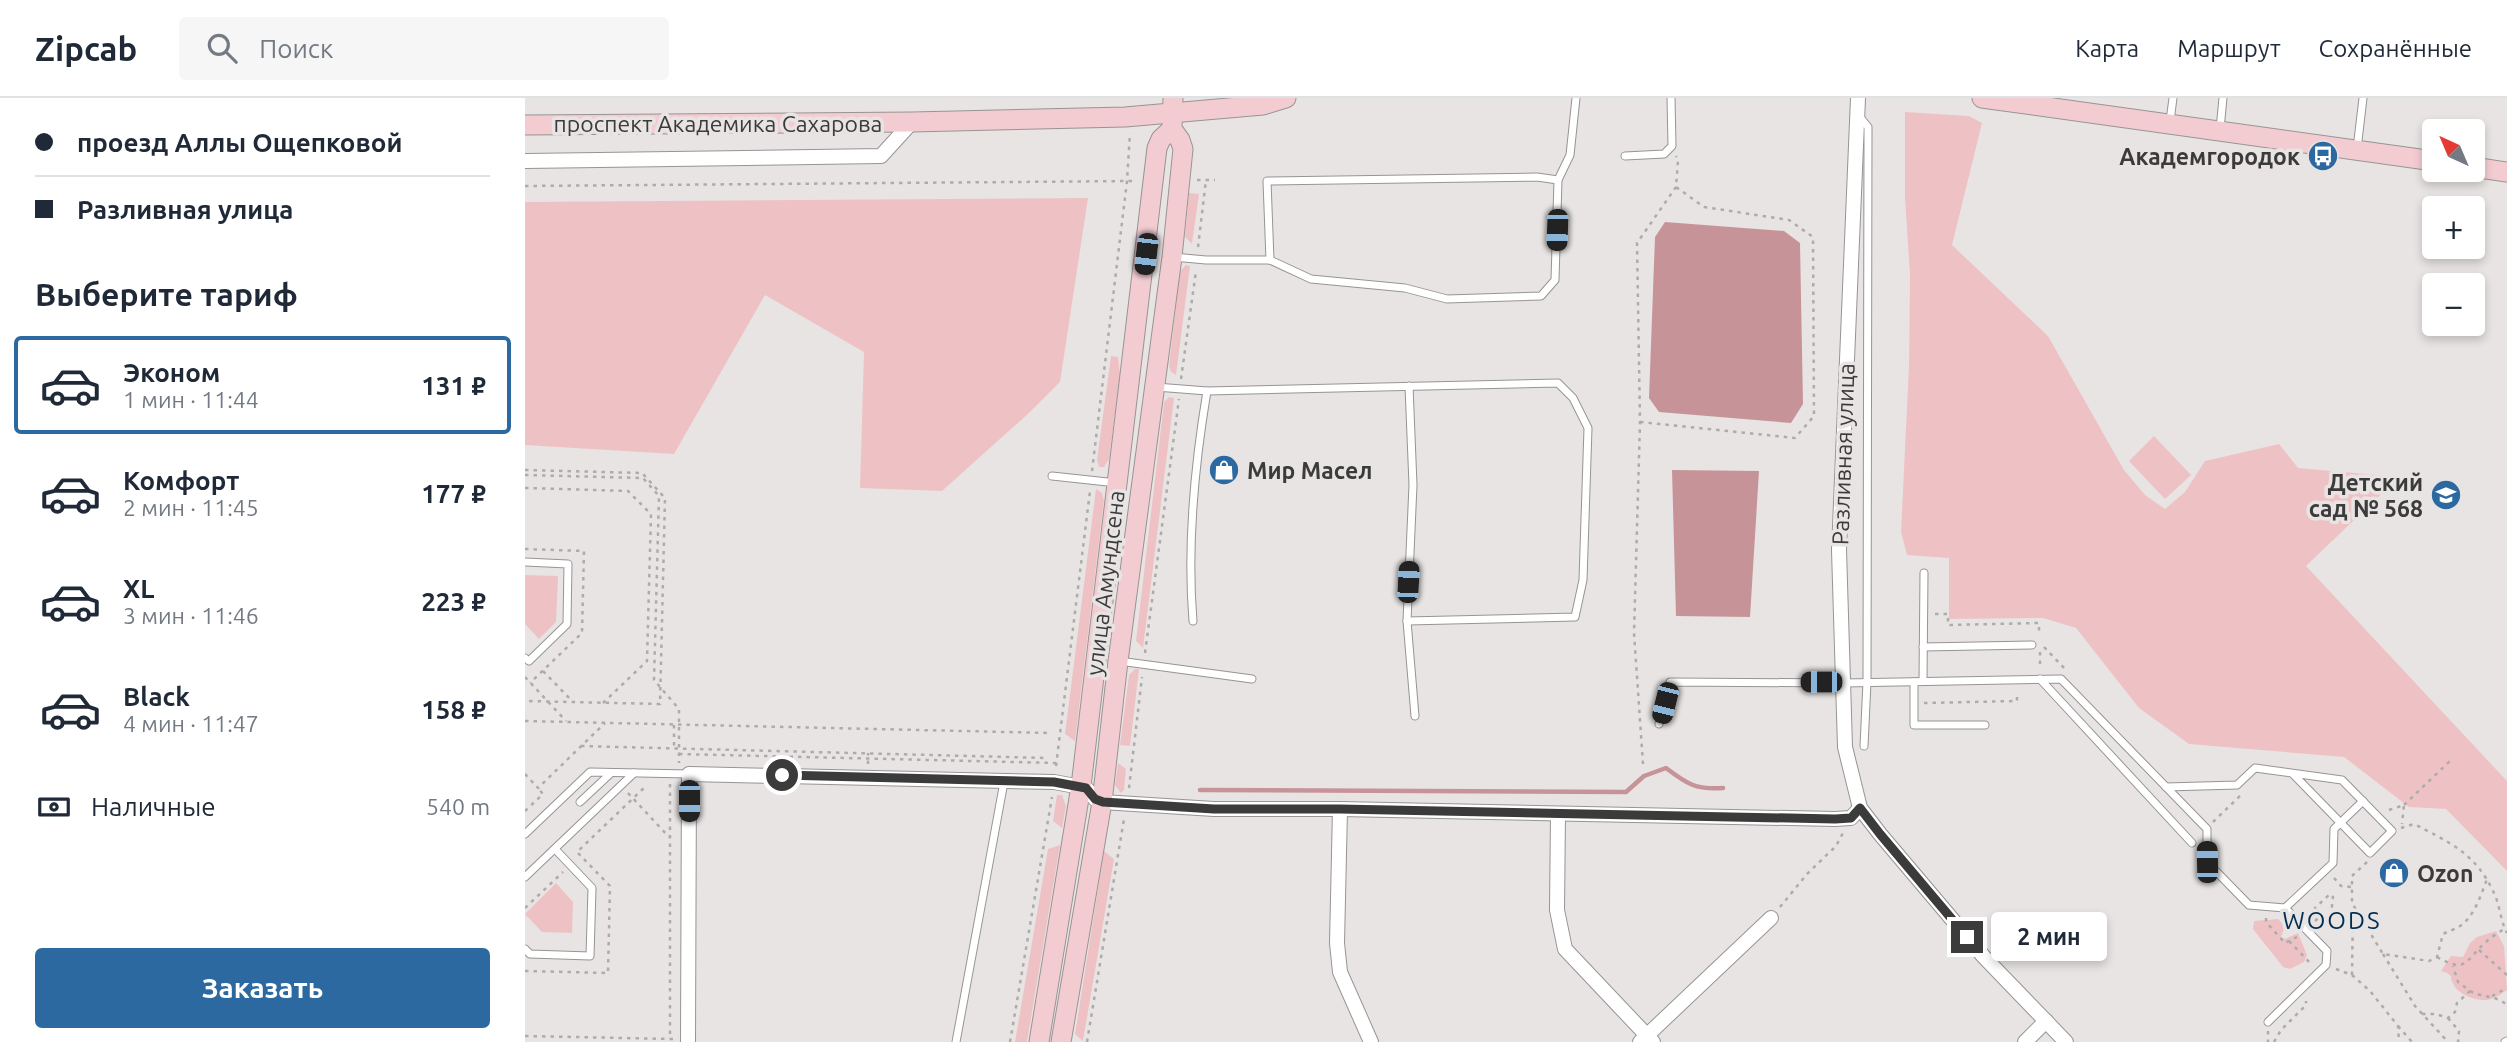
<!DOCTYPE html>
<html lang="ru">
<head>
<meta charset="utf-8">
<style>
  :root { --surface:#fff; --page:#f6f6f7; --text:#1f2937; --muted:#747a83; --line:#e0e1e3; --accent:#2c69a0 }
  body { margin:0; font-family:Ubuntu,sans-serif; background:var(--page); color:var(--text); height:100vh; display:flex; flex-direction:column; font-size:26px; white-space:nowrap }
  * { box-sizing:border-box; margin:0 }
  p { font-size:23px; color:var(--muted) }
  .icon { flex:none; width:38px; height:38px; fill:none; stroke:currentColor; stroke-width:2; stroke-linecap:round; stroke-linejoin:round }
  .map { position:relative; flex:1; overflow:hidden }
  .drawer { display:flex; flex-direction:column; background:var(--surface); width:525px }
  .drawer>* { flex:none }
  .top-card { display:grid; align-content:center; height:154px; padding:0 35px; background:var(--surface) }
  .needle { width:46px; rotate:316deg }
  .buttons { position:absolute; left:1897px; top:21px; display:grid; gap:14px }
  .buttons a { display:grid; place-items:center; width:63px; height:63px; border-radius:7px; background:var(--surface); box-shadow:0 4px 10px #0003; font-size:35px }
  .end { position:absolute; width:32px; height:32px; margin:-16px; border:9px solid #3c3b3b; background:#fff; box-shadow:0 0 0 4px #fff }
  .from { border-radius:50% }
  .bubble { position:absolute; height:49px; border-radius:7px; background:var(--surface); box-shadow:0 4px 10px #0003; font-size:23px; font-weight:700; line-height:49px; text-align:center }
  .car { position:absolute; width:21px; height:42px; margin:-21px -10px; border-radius:9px; box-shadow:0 0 5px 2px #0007; background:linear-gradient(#222 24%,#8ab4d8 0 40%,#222 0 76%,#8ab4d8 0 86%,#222 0) }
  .top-card b { display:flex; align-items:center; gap:24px; height:66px; font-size:26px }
  .top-card b+b { border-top:2px solid var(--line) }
  .top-card i { width:18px; height:18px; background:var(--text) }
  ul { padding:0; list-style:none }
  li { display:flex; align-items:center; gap:21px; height:98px; margin:0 14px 10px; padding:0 21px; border:4px solid transparent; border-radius:7px }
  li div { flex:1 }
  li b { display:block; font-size:26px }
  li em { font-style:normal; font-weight:700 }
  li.on { border-color:var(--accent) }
  li>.icon { width:63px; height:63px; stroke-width:1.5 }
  h2 { padding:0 35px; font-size:32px; line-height:84px }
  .pay { display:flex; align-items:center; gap:18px; height:77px; padding:0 35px; font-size:26px }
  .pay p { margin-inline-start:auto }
  .cta { display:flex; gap:14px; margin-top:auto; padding:14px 35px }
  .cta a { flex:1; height:80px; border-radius:7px; background:var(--accent); color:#fff; font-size:28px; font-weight:700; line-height:80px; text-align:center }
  header { display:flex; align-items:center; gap:42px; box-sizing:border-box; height:98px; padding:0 35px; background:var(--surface); border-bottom:2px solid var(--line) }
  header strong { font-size:33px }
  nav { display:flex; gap:38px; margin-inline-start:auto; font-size:24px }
  .search { width:490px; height:63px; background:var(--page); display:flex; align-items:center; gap:18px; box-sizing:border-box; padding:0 24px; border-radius:7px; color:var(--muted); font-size:26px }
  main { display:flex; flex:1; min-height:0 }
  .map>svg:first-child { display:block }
  .green { fill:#eec2c5 }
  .water { fill:#c69498 }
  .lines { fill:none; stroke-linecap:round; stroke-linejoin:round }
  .stream { stroke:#c69498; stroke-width:4.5 }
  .lane-casing { stroke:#979494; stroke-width:9 }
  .street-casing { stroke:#979494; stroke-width:16 }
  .secondary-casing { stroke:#979494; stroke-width:21 }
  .path { stroke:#aeabab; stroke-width:2.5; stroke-dasharray:3.5 5; stroke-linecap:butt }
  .lane { stroke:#fff; stroke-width:7 }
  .street { stroke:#fff; stroke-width:14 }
  .secondary { stroke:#f3ccd2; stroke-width:19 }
  .route { stroke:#3c3b3b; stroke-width:9 }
  .labels { text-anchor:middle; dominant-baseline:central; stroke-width:7; stroke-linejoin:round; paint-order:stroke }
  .street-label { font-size:23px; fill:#3c3b3b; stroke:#e8e4e4 }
  .poi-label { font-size:23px; font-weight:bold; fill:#3c3b3b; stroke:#e8e4e4; text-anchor:end }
  .neighbourhood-label { font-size:24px; letter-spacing:2px; fill:#002e52; stroke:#e8e4e4 }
</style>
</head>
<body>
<header>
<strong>Zipcab</strong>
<div class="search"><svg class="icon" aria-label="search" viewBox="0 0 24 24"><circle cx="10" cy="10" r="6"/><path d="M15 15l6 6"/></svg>Поиск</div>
<nav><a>Карта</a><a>Маршрут</a><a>Сохранённые</a></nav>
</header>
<main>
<section class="drawer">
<div class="top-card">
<b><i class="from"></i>проезд Аллы Ощепковой</b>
<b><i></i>Разливная улица</b>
</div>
<h2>Выберите тариф</h2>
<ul>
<li class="on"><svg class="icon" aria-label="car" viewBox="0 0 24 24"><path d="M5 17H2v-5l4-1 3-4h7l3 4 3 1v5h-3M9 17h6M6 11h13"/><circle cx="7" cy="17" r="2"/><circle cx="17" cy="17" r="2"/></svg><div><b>Эконом</b><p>1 мин · 11:44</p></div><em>131 ₽</em></li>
<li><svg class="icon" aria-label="car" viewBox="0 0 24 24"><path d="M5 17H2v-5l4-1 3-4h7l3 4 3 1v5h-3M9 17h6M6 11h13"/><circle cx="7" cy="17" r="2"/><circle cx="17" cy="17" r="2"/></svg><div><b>Комфорт</b><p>2 мин · 11:45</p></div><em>177 ₽</em></li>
<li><svg class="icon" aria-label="car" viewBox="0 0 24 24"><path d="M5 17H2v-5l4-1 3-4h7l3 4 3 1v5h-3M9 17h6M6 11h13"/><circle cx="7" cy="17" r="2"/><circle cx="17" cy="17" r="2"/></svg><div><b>XL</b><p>3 мин · 11:46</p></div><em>223 ₽</em></li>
<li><svg class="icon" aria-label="car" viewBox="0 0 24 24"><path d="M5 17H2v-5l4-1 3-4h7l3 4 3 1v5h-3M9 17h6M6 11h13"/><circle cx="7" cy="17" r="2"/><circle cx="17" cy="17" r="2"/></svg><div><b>Black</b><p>4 мин · 11:47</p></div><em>158 ₽</em></li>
</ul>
<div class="pay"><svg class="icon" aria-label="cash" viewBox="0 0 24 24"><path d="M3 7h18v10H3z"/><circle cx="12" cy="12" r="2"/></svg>Наличные<p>540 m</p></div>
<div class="cta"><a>Заказать</a></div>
</section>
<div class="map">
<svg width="1982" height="944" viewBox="0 0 1982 944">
  <rect width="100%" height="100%" fill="#e8e4e4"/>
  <!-- green -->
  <g class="green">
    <path d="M1380,14L1444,18L1457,25L1427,147L1523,238L1599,372L1620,397L1640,411L1660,394L1680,363L1754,346L1773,370L1874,379L1781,468L1982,683V773L1921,711L1884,709L1819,659L1664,646L1614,610L1551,530L1518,520L1424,521V460L1382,457L1376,434L1384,268L1385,177L1380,100Z"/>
    <path d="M664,95L674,96L667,146L660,139Z"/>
    <path d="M563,100L535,284L504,315L417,393L335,390L339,254L240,197L149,356L0,347V104Z"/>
    <path d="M661,167L665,168L651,277L646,274L644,268L655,173Z"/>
    <path d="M586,258L593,259L595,277L584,361L579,369H574L572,362Z"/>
    <path d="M644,299L649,300L618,550L611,543L639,304Z"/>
    <path d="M1629,338L1666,377L1640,401L1604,363Z"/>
    <path d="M571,391L577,395L579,402L550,643L540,636Z"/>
    <path d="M0,477L33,478L31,524L14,541L0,526Z"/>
    <path d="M610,571H614L605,648L595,647L604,577Z"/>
    <path d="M593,665L601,671L599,692L596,695L590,687Z"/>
    <path d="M532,697H537L541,708L537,730L528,723Z"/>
    <path d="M535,747L502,944H490L523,751Z"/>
    <path d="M579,753L589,761L558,943L550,936Z"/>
    <path d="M31,785L48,804L47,835L17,834L0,816Z"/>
    <path d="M1753,821L1760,828L1756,839L1760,841L1773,835L1782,857L1779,864L1765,871L1758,869L1728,831L1729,823Z"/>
    <path d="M1971,833L1979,848L1982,892C1976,896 1968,902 1961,902C1947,903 1926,893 1926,878L1922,875L1916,873L1926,858L1938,859L1945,845L1952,839Z"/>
  </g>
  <!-- water -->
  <g class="water">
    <path d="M1140,124L1259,133L1275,145L1278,306L1266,325L1134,314L1124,300L1130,139Z"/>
    <path d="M1147,372L1234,373L1225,519L1151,518Z"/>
  </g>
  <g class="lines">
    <!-- stream -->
    <path class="stream" d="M675,692L1101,694L1119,678L1141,670C1162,686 1171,692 1198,690"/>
    <!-- lane casing -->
    <g class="lane-casing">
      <g id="lane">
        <path d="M1334,18L1343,29L1342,584L1339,648"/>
        <path d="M1645,23L1648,0"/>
        <path d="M1695,31L1698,0"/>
        <path d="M1832,51L1838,0"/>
        <path d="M1100,58L1139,56L1147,48L1146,0"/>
        <path d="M648,159L681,162H745L786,181L880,190L922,201L1016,198L1030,182L1033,82L1045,57L1051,0"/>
        <path d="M745,162L742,83L1012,79L1033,82"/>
        <path d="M884,288L888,387L882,523L890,618"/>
        <path d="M631,289L682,293L1033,285L1048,300L1063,330L1058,482L1050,519L882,523"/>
        <path d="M527,378L592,385"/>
        <path d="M0,464L43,466L42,526L4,563L0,560"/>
        <path d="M668,523C662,451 670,365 682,293"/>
        <path d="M1398,549L1507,547"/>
        <path d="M594,563L727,581"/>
        <path d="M1515,581L1667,745"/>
        <path d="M1398,583L1399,475"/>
        <path d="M1389,584V627H1460"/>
        <path d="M1134,626L1145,584L1319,585L1536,581L1682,731V764L1724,807L1760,810L1802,853L1801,867L1743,924"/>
        <path d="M1641,689L1712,687L1730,670L1817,682L1867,733L1845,755L1768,676"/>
        <path d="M55,704L86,675"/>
        <path d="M0,736L65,674L164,676"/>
        <path d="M0,779L109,675"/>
        <path d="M1760,810L1808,765L1809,731L1838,703"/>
        <path d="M0,851L5,856L65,858L67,790L30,751"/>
        <path d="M431,944L479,684"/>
        <path d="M1980,944L1982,943"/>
      </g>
    </g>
    <!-- street casing -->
    <g class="street-casing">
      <g id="street">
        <path d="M1333,0L1314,452L1320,649L1335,710L1355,736L1459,859L1541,944"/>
        <path d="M0,63L356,58L387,24"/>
        <path d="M815,711L812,845L815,874L846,944"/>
        <path d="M1033,716L1032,812L1040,851L1128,944"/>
        <path d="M163,944L164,676L529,684L561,690L570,701L577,704L689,711H815L1310,721L1326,720L1335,710"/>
        <path d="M1115,944L1246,820"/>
        <path d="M1500,944L1521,923"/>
      </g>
    </g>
    <!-- secondary casing -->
    <g class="secondary-casing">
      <g id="secondary">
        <path d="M1457,0L1909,63"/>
        <path d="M0,27L387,24L600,19L738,7L761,0"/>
        <path d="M1948,69L1982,74"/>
        <path d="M514,944L556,688L632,50L636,41L647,31"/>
        <path d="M536,944L577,704L593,563L647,159L658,51L655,42L647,31L648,0"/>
      </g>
    </g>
    <!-- path -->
    <g class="path">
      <path d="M672,82H690"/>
      <path d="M0,88L609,83"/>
      <path d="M673,149L681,82"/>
      <path d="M656,281L671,173"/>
      <path d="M1115,324L1270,340L1289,318L1288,139L1264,122L1179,109L1151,89L1153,62L1151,58"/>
      <path d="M0,372L117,375L140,400L135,606L0,603"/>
      <path d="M567,373L602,83L605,35"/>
      <path d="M0,377L118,380L134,398L129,582L154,611V665"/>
      <path d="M0,390L103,393L126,416L122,563L78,605"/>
      <path d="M0,451L59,453L57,535L5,585"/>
      <path d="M1410,516H1423V527L1514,525V537"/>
      <path d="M1519,549L1539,570"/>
      <path d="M1515,554V569"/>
      <path d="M620,555L654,301"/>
      <path d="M18,573L47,603"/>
      <path d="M0,579L41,623"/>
      <path d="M1399,605L1492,603V594"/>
      <path d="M0,623L525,635"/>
      <path d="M149,627V650"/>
      <path d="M56,648L521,660"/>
      <path d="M154,656L531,665"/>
      <path d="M343,666V655"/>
      <path d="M1118,666L1109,535L1115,324L1112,145L1151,89"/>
      <path d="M531,668L565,393"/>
      <path d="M0,676L13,690L80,625"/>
      <path d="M145,686V941"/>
      <path d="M604,690L617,579"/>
      <path d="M103,695L144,739"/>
      <path d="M1879,707L1927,661"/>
      <path d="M1864,712L1879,707L1877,726"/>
      <path d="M0,713L18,696L13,690"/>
      <path d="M1688,724L1716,697"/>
      <path d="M1876,730L1889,726C1924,744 1950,755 1968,793C1975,806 1975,822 1982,835"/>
      <path d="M1842,764L1827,778V805L1858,856L1904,863L1912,859L1918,836C1924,833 1930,831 1935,828C1949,819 1956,797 1962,781"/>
      <path d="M1809,780L1816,788L1827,789"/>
      <path d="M1255,809L1282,776L1311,748L1318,735"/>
      <path d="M0,810L38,774"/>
      <path d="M1741,820V824L1760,845L1772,839"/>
      <path d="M1790,823L1797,817L1790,810L1805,796L1808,799L1805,825"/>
      <path d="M1764,843L1786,866"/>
      <path d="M1954,852L1982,877"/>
      <path d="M1858,856L1890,908L1923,944"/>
      <path d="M1912,859C1943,876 1939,863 1961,844C1966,839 1973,835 1979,831"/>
      <path d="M1811,871L1827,877L1845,893L1873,928L1874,944"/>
      <path d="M0,873L83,875L85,788L52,754L122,687"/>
      <path d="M1827,877L1828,811"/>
      <path d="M1945,893C1958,900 1971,897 1982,907"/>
      <path d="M1967,898L1982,890"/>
      <path d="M1897,916H1911L1923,920L1930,914L1932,905L1945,893L1933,884L1928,868"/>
      <path d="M1923,920L1934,933L1933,944"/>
      <path d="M1873,928L1887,944"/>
      <path d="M1743,933V944"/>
      <path d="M0,938L148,941"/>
      <path d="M485,944L527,699"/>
      <path d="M562,944L599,721"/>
      <path d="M1749,944L1756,932L1781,907V903"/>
    </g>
    <!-- lane -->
    <use href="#lane" class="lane"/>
    <!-- street -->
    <use href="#street" class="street"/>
    <!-- secondary -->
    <use href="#secondary" class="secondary"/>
  </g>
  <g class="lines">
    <!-- route -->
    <path class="route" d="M257,677L529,684L561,690L570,701L578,704L689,711H815L1310,721L1326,720L1335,710L1355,736L1442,839"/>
  </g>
  <!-- icons -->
  <defs>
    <g id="bus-disc" transform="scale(1.575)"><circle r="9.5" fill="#2c69a0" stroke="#e8e4e4"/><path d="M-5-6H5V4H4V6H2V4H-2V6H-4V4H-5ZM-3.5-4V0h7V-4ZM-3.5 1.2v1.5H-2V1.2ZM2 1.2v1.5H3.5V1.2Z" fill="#fff"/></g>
    <g id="shop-disc" transform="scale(1.575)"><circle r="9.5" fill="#2c69a0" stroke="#e8e4e4"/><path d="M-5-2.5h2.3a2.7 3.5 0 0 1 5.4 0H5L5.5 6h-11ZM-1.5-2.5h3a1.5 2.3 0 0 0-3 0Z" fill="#fff"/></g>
    <g id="school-disc" transform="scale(1.575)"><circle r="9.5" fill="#2c69a0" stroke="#e8e4e4"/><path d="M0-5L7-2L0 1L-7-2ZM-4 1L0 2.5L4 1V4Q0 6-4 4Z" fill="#fff"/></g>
  </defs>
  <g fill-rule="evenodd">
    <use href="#bus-disc" x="1798" y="58"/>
    <use href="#shop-disc" x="699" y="372"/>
    <use href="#school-disc" x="1921" y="397"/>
    <use href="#shop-disc" x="1869" y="775"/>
  </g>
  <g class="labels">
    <!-- street labels -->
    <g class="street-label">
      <text x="193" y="25">проспект Академика Сахарова</text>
      <text transform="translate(1318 356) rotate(-88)">Разливная улица</text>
      <text transform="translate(580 485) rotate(-83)">улица Амундсена</text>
    </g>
    <!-- poi labels -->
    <g class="poi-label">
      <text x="1775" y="58">Академгородок</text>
      <text x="722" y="372" text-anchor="start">Мир Масел</text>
      <text x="1898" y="384">Детский<tspan x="1898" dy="26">сад № 568</tspan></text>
      <text x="1892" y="775" text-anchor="start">Ozon</text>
    </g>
    <!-- neighbourhood labels -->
    <g class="neighbourhood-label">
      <text x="1807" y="822">WOODS</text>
    </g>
  </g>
</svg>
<div class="buttons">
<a><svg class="needle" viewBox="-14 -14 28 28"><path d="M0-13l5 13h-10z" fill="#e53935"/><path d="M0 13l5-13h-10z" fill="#747a83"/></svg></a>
<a>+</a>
<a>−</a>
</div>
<i class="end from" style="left:257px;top:677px"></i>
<i class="end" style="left:1442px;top:839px"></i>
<div class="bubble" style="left:1466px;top:814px;width:116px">2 мин</div>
<i class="car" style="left:1032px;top:132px;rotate:182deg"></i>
<i class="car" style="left:621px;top:156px;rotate:187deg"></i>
<i class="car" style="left:883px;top:484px;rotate:3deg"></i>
<i class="car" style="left:1296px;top:584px;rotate:270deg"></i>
<i class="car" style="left:1140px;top:605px;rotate:194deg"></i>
<i class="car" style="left:164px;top:703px;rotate:180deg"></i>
<i class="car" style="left:1682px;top:764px;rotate:359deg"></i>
</div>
</main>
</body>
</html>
